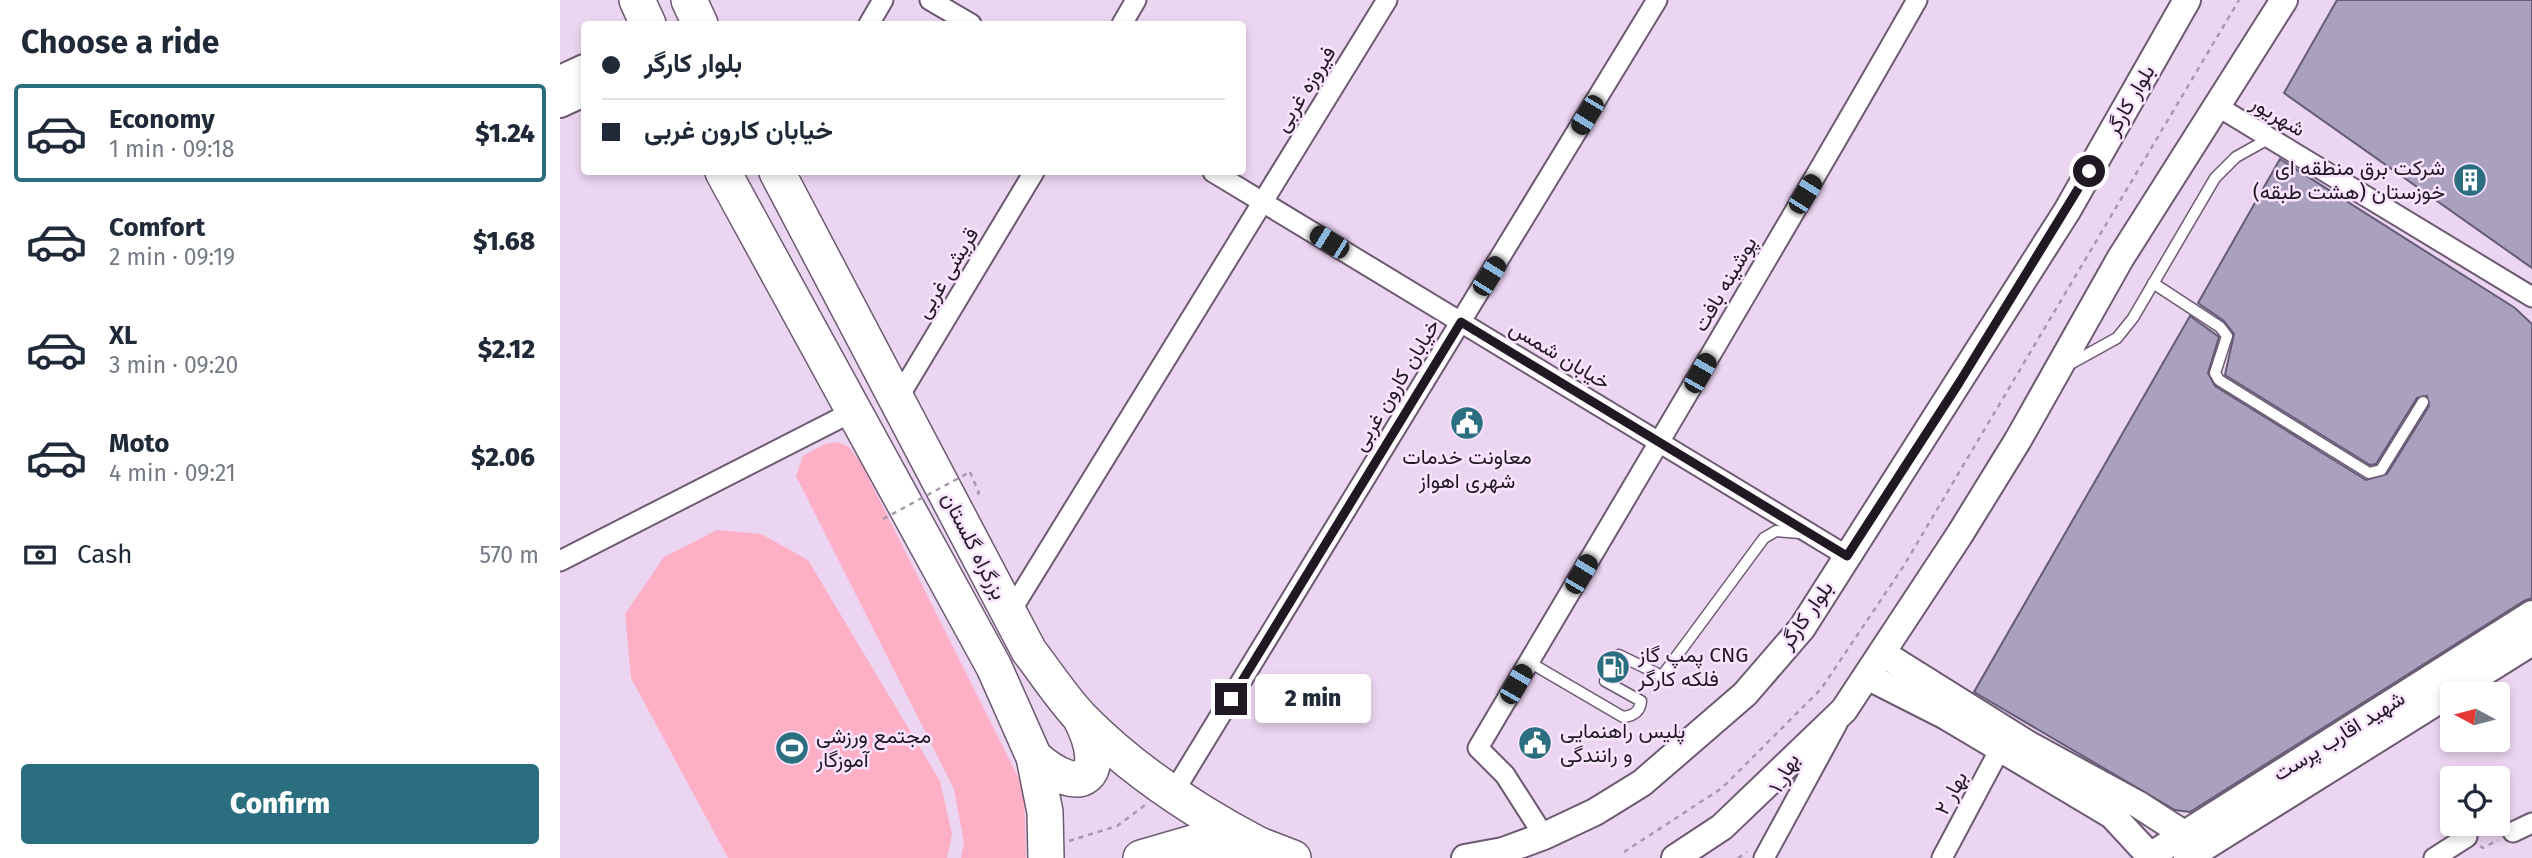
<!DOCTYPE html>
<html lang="en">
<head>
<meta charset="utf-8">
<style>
  :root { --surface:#fff; --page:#f6f6f7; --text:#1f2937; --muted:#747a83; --line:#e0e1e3; --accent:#2b6e7f }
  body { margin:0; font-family:"Fira Sans",Vazirmatn,sans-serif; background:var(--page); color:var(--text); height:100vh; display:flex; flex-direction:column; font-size:26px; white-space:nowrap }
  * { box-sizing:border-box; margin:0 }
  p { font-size:23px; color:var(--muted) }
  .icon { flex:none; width:38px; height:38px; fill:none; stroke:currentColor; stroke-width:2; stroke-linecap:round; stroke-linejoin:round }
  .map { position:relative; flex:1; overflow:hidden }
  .sheet { display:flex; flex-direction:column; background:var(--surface); width:560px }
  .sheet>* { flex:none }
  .guide { position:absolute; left:21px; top:21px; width:665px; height:154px; border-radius:7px; box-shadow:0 4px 10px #0003; display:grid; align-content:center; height:154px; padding:0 21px; background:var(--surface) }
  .needle { width:46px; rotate:277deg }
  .fabs { position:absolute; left:1880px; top:682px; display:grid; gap:14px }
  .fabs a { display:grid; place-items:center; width:70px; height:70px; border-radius:7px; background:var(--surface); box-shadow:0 4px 10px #0003; font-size:35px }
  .end { position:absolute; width:32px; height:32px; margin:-16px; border:9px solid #201822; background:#fff; box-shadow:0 0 0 4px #fff }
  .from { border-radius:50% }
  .bubble { position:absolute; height:49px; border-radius:7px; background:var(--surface); box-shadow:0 4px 10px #0003; font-size:23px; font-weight:800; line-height:49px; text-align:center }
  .car { position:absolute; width:21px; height:42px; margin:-21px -10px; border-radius:9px; box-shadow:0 0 5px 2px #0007; background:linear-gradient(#222 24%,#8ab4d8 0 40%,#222 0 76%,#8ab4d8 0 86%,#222 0) }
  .guide b { display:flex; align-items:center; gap:24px; height:66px; font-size:26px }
  .guide b+b { border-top:2px solid var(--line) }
  .guide i { width:18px; height:18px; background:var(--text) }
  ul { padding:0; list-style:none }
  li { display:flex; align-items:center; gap:21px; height:98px; margin:0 14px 10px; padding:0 7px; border:4px solid transparent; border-radius:7px }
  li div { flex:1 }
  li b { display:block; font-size:26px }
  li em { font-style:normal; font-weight:800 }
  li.on { border-color:var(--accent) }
  li>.icon { width:63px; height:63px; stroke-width:1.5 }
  h2 { padding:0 21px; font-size:32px; line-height:84px }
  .pay { display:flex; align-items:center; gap:18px; height:77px; padding:0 21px; font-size:26px }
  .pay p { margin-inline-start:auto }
  .cta { display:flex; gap:14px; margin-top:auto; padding:14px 21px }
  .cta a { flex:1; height:80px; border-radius:7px; background:var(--accent); color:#fff; font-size:28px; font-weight:800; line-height:80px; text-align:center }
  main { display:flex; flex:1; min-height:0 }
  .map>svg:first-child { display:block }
  .green { fill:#fdafc6 }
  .building { fill:#aaa1bf; stroke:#655c77; stroke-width:2 }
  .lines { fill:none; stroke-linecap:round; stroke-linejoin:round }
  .lane-casing { stroke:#6d5a72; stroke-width:13 }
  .street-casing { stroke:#6d5a72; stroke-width:23 }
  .secondary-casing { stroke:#6d5a72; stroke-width:30 }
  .highway-casing { stroke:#6d5a72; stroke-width:38 }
  .path { stroke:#a997ad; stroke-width:2.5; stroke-dasharray:5 5; stroke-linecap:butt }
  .lane { stroke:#fff; stroke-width:10 }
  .street { stroke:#fff; stroke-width:19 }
  .secondary { stroke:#fff; stroke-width:26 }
  .highway { stroke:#fff; stroke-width:35 }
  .path-bridge { stroke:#a997ad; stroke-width:2.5; stroke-dasharray:5 5; stroke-linecap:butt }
  .route { stroke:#201822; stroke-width:9 }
  .labels { text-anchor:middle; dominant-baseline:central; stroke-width:5; stroke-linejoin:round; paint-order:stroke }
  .street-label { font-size:21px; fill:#201822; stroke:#f9e3ff }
  .poi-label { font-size:21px; fill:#201822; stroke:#f9e3ff; text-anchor:start }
</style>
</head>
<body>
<main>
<section class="sheet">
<h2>Choose a ride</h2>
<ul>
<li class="on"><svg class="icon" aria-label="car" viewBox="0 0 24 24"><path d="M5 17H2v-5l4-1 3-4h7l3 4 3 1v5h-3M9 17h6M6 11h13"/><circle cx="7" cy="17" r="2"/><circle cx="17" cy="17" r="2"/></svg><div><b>Economy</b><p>1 min · 09:18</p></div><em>$1.24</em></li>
<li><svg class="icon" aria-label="car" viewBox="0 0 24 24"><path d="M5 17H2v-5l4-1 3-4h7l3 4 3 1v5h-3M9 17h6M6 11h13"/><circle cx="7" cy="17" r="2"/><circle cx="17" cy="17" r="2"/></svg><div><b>Comfort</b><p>2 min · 09:19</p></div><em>$1.68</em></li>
<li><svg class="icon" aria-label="car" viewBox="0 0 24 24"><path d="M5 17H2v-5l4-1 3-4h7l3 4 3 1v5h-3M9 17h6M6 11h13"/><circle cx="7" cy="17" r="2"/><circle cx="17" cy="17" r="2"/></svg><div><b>XL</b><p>3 min · 09:20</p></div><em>$2.12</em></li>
<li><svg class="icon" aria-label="car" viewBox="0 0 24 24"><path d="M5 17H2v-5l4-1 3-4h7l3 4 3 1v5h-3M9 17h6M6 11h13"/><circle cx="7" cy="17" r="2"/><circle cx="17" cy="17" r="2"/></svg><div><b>Moto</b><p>4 min · 09:21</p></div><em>$2.06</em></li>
</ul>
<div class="pay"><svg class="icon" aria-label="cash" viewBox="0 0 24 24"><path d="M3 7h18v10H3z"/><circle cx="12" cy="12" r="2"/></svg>Cash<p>570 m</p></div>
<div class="cta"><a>Confirm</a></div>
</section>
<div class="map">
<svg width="1972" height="858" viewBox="0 0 1972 858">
  <rect width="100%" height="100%" fill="#ecd5f1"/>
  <!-- green -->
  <g class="green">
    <path d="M278,442L289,447L301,463L464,789L466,858H401L404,843L394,789L236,476L243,456L265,444Z"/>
    <path d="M157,530L201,534L248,560L380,781L392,834L387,858H168L71,678L65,614L104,557Z"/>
  </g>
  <!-- building -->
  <g class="building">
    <path d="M1777,0H1972V268L1724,93Z"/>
    <path d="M1720,159L1955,308L1972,324V598L1964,601L1630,812L1615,810L1414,692L1630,316L1659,337L1648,373L1655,386L1806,480L1827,474L1869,406L1867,396L1857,398L1816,464L1810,465L1665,375L1674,334L1664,321L1638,303Z"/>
  </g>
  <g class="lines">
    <!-- lane casing -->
    <g class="lane-casing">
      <g id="lane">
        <path d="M1593,283L1660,327L1667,336L1655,373L1659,380L1809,473L1821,470L1863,402"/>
        <path d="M1510,364L1557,338L1573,318L1655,178L1676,157L1710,138"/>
        <path d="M969,662L1063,717C1073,716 1080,712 1081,701L1045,681L1059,655L1102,676L1204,538L1216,531L1240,533"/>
      </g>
    </g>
    <!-- street casing -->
    <g class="street-casing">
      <g id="street">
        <path d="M370,0L411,24"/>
        <path d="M309,24L323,0"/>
        <path d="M562,24L576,0"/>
        <path d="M1657,106L1972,297"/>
        <path d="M653,172L1287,556"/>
        <path d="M338,398L474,172"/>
        <path d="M0,561L294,411"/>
        <path d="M449,614L827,0"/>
        <path d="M613,793L1097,0"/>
        <path d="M1953,832L1972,823"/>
        <path d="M984,836L945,775L918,748C1065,499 1214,251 1357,0"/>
        <path d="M1204,858L1277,724"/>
        <path d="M1382,858L1440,749"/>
        <path d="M1874,858L1907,837"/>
      </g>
    </g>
    <!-- secondary casing -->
    <g class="secondary-casing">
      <g id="secondary">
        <path d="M0,79L24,68"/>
        <path d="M0,104L24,93"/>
        <path d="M1322,653L1469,745L1579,805L1624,834"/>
        <path d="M1307,676L1386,716L1552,815L1590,856"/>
        <path d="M905,858L943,851L984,836L1035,812L1082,783L1185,694L1242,628L1507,211L1627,0"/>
        <path d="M1115,858L1162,827L1284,710L1400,534L1458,440L1560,259L1724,0"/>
        <path d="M1587,858L1972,614"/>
        <path d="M1627,858L1972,642"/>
      </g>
    </g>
    <!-- highway casing -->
    <g class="highway-casing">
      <g id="highway">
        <path d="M77,0L88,24"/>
        <path d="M129,0L140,24"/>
        <path d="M163,172L434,667L474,757L485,812L486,858"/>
        <path d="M217,172L469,651C486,673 502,698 521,718C572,770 636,812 699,845"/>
        <path d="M474,757C522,800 550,776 521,719"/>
        <path d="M581,858L636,842L699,845L733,858"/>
      </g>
    </g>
    <!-- path -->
    <g class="path">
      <path d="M410,472L419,493L415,495"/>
      <path d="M509,841L557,826L585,805"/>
      <path d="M1920,846L1923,848L1938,840"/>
      <path d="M1064,852L1162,788L1261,689L1343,567L1679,0"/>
      <path d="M1178,858L1187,852"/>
    </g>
    <!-- lane -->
    <use href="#lane" class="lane"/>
    <!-- street -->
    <use href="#street" class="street"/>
    <!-- secondary -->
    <use href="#secondary" class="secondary"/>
    <!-- highway -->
    <use href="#highway" class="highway"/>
    <!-- path-bridge -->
    <path class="path-bridge" d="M323,519L410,472"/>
  </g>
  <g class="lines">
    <!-- route -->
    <path class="route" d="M671,699L901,322L1287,556L1399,383L1529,171"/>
  </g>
  <!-- icons -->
  <defs>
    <g id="building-disc" transform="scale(1.75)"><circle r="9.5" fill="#2b6e7f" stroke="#f9e3ff"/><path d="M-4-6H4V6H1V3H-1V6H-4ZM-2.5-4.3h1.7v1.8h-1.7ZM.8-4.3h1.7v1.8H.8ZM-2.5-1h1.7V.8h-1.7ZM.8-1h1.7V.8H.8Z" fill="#fff"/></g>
    <g id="civic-disc" transform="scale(1.75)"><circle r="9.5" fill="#2b6e7f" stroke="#f9e3ff"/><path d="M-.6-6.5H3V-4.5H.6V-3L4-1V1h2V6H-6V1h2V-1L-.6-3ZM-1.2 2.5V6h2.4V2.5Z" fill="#fff"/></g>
    <g id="fuel-disc" transform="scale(1.75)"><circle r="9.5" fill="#2b6e7f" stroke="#f9e3ff"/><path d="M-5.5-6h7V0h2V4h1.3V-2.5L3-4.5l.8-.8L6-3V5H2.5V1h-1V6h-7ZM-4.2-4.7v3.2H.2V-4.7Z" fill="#fff"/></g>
    <g id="stadium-disc" transform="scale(1.75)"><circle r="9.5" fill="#2b6e7f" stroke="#f9e3ff"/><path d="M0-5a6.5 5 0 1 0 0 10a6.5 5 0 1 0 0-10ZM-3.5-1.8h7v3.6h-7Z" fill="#fff"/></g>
  </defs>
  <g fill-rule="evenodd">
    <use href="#building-disc" x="1910" y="180"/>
    <use href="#civic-disc" x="907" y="423"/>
    <use href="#fuel-disc" x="1053" y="667"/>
    <use href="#civic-disc" x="975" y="743"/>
    <use href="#stadium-disc" x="232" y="748"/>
  </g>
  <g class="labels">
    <!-- street labels -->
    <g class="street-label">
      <text transform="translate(745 89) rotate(-58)">فیروزه غربی</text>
      <text transform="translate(1570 100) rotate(-60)">بلوار کارگر</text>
      <text transform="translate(1718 116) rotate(31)">شهریور</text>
      <text transform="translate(387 273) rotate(-59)">قریشی غربی</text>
      <text transform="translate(1165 284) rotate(-60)">پوشینه بافت</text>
      <text transform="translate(1000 355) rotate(31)">خیابان شمس</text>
      <text transform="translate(836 385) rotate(-59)">خیابان کارون غربی</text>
      <text transform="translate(414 546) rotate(63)">بزرگراه گلستان</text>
      <text transform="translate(1246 615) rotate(-55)">بلوار کارگر</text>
      <text transform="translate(1779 736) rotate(-32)">شهید اقارب پرست</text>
      <text transform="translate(1224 773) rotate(-61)">بهار ۱</text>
      <text transform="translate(1391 793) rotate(-62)">بهار ۲</text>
    </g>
    <!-- poi labels -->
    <g class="poi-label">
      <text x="1885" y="168" text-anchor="end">شرکت برق منطقه ای<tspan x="1885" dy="24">خوزستان (هشت طبقه)</tspan></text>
      <text x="907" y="457" text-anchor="middle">معاونت خدمات<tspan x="907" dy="24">شهری اهواز</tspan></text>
      <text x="1078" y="655">پمپ گاز CNG<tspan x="1078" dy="24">فلکه کارگر</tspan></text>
      <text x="1000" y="731">پلیس راهنمایی<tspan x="1000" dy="24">و رانندگی</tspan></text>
      <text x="256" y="736">مجتمع ورزشی<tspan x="256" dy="24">آموزگار</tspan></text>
    </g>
  </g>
</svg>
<div class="fabs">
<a><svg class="needle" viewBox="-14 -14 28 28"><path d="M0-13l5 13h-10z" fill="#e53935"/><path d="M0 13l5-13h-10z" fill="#747a83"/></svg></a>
<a><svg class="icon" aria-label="locate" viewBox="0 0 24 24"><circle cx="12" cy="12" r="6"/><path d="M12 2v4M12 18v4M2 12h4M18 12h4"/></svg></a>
</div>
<i class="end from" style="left:1529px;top:171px"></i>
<i class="end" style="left:671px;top:699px"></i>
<div class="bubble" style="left:695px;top:674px;width:116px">2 min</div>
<i class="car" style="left:1027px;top:115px;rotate:211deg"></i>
<i class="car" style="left:1245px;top:194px;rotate:32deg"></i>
<i class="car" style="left:769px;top:242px;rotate:302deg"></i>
<i class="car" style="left:929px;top:276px;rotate:32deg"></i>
<i class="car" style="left:1140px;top:373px;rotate:30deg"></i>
<i class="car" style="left:1021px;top:574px;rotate:31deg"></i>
<i class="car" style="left:956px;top:684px;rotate:30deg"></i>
<div class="guide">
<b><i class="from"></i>بلوار کارگر</b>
<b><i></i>خیابان کارون غربی</b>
</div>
</div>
</main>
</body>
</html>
